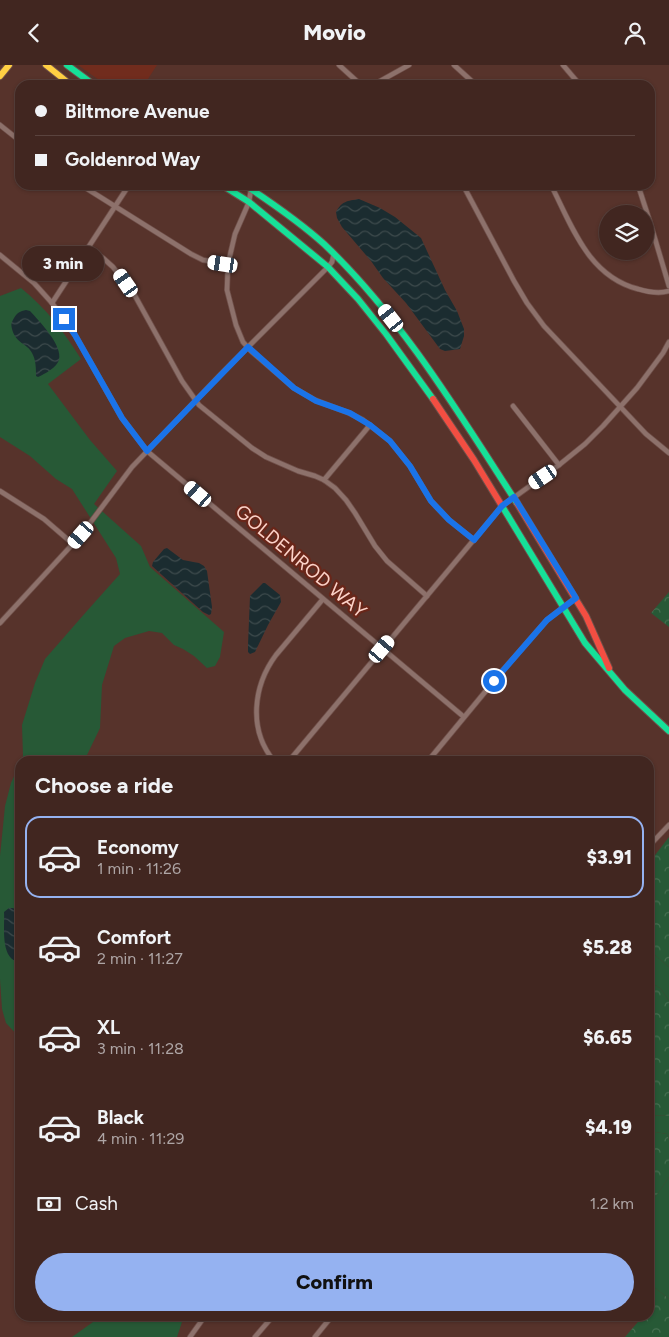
<!DOCTYPE html>
<html lang="en">
<head>
<meta charset="utf-8">
<style>
  :root { --surface:#412620; --page:#4c322d; --text:#f1f3f6; --muted:#aea5a5; --line:#5a433e; --accent:#95b2f1 }
  body { margin:0; font-family:Figtree,sans-serif; background:var(--page); color:var(--text); height:100vh; display:flex; flex-direction:column; font-size:19px; white-space:nowrap }
  * { box-sizing:border-box; margin:0 }
  p { font-size:16px; color:var(--muted) }
  .icon { flex:none; width:28px; height:28px; fill:none; stroke:currentColor; stroke-width:2; stroke-linecap:round; stroke-linejoin:round }
  .map { position:relative; flex:1; overflow:hidden }
  .side { position:absolute; left:15px; top:691px; width:639px; height:565px; display:flex; flex-direction:column; background:var(--surface); border-radius:15px; box-shadow:0 1px 4px #0004,0 0 0 1px var(--line) }
  .side>* { flex:none }
  .top-card { position:absolute; left:15px; top:15px; width:640px; height:110px; border-radius:15px; box-shadow:0 1px 4px #0004,0 0 0 1px var(--line); display:grid; align-content:center; height:110px; padding:0 20px; background:var(--surface) }
  .tools { position:absolute; left:599px; top:140px; display:grid; gap:10px }
  .tools a { display:grid; place-items:center; width:55px; height:55px; border-radius:50%; background:var(--surface); box-shadow:0 1px 4px #0004,0 0 0 1px var(--line); font-size:25px }
  .end { position:absolute; width:22px; height:22px; margin:-11px; border:6px solid #1a73e8; background:#fff; box-shadow:0 0 0 2px #fff }
  .from { border-radius:50% }
  .bubble { position:absolute; height:35px; border-radius:18px; background:var(--surface); box-shadow:0 1px 4px #0004,0 0 0 1px var(--line); font-size:16px; font-weight:800; line-height:35px; text-align:center }
  .car { position:absolute; width:15px; height:30px; margin:-15px -8px; border-radius:6px; box-shadow:0 0 4px 1px #0007; background:linear-gradient(#fff 24%,#345 0 40%,#fff 0 76%,#345 0 86%,#fff 0) }
  .top-card b { display:flex; align-items:center; gap:18px; height:48px; font-size:19px }
  .top-card b+b { border-top:1px solid var(--line) }
  .top-card i { width:12px; height:12px; background:var(--text) }
  ul { padding:0; list-style:none }
  li { display:flex; align-items:center; gap:15px; height:82px; margin:0 10px 8px; padding:0 10px; border:2px solid transparent; border-radius:15px }
  li div { flex:1 }
  li b { display:block; font-size:19px }
  li em { font-style:normal; font-weight:800 }
  li.active { border-color:var(--accent) }
  li>.icon { width:45px; height:45px; stroke-width:1.5 }
  h2 { padding:0 20px; font-size:22px; line-height:60px }
  .pay { display:flex; align-items:center; gap:12px; height:55px; padding:0 20px; font-size:19px }
  .pay p { margin-inline-start:auto }
  .cta { display:flex; gap:10px; margin-top:auto; padding:10px 20px }
  .cta a { flex:1; height:58px; border-radius:30px; background:var(--accent); color:#111; font-size:20px; font-weight:800; line-height:58px; text-align:center }
  header { display:flex; justify-content:space-between; align-items:center; height:65px; padding:0 20px; background:var(--surface); font-size:22px; font-weight:800 }
  .map>svg:first-child { display:block }
  .built { fill:#712c1d }
  .green { fill:#275936 }
  .forest { fill:url(#forest-crowns) }
  .water { fill:url(#water-waves) }
  .lines { fill:none; stroke-linecap:round; stroke-linejoin:round }
  .street-casing { stroke:#6f4f49; stroke-width:6 }
  .fast-casing { stroke:#6f4f49; stroke-width:8 }
  .slow-casing { stroke:#6f4f49; stroke-width:8 }
  .jam-casing { stroke:#6f4f49; stroke-width:8 }
  .street { stroke:#8d716b; stroke-width:4.5 }
  .fast { stroke:#16e098; stroke-width:6 }
  .slow { stroke:#ffcf43; stroke-width:6 }
  .jam { stroke:#f24e42; stroke-width:6 }
  .route { stroke:#1a73e8; stroke-width:6 }
  .labels { text-anchor:middle; dominant-baseline:central; stroke-width:4.5; stroke-linejoin:round; paint-order:stroke }
  .street-label { font-size:19px; fill:#fcd2c8; stroke:#692619 }
</style>
</head>
<body>
<header><svg class="icon" aria-label="back" viewBox="0 0 24 24"><path d="M15 5l-7 7 7 7"/></svg>Movio<svg class="icon" aria-label="person" viewBox="0 0 24 24"><circle cx="12" cy="8" r="4"/><path d="M4 21q1-7 8-7t8 7"/></svg></header>
<div class="map">
<svg width="669" height="1272" viewBox="0 0 669 1272">
  <defs>
    <pattern id="forest-crowns" width="20" height="18" patternUnits="userSpaceOnUse" patternTransform="scale(1.25)"><rect width="20" height="18" fill="#275936"/><path d="M2 6a3 3 0 1 1 6 0M12 15a3 3 0 1 1 6 0" fill="none" stroke="#477052"/></pattern>
    <pattern id="water-waves" width="16" height="10" patternUnits="userSpaceOnUse" patternTransform="scale(1.25)"><rect width="16" height="10" fill="#1b2c30"/><path d="M0 5q4-4 8 0t8 0" fill="none" stroke="#3d4a4c"/></pattern>
  </defs>
  <rect width="100%" height="100%" fill="#57332b"/>
  <!-- built -->
  <path class="built" d="M78,0H157L144,20H106Z"/>
  <!-- green -->
  <g class="green">
    <path d="M21,223C47,244 64,267 81,294L48,319L90,375L117,406L94,439L141,481L150,502L224,567L220,592L215,601L207,603L194,591L183,584L174,580L162,568L149,566L125,573L114,581L102,620L100,663L87,690L86,696H21L23,691L22,660L35,618L45,594L86,547L120,509L116,493L72,424L56,414L30,391L0,372V231Z"/>
    <path d="M20,698V973L6,958L2,944L0,914V791L5,741L11,718Z"/>
    <path d="M649,885L669,902V936L661,924L649,916Z"/>
    <path d="M649,1050L669,1051V1075L667,1069L649,1066Z"/>
    <path d="M669,1112V1234L649,1218V1141Z"/>
    <path d="M98,1251H184L177,1272H72L93,1257Z"/>
  </g>
  <!-- forest -->
  <g class="forest">
    <path d="M669,527V562L651,548Z"/>
    <path d="M669,772V902L649,885V798Z"/>
    <path d="M649,916L661,924L669,936V1051L649,1050Z"/>
    <path d="M649,1066L667,1069L669,1075V1112L649,1141Z"/>
    <path d="M649,1218L669,1234V1272H625L643,1251H649V1244L654,1237V1234L649,1229Z"/>
  </g>
  <!-- water -->
  <g class="water">
    <path d="M359,134L380,143L395,152L421,173L445,225L457,246L464,264V271L460,284L445,286L440,284L406,238L383,213L371,196L342,162L337,153L336,147C342,136 347,136 359,134Z"/>
    <path d="M26,245L30,246C39,256 63,280 59,295C57,302 45,309 38,312L36,311C36,304 36,295 32,288C27,278 16,279 12,264C11,259 11,258 14,253C17,248 20,246 26,245Z"/>
    <path d="M167,483L183,495L199,498L204,501L207,506L212,542L211,549L209,550L203,547L152,501L153,497L164,484Z"/>
    <path d="M263,518H265L280,530L281,537L268,560L255,587L250,589L248,587V580L250,531Z"/>
    <path d="M9,843H13L18,846L20,853L17,862V897C0,891 5,861 4,847Z"/>
  </g>
  <g class="lines">
    <!-- street casing -->
    <g class="street-casing">
      <g id="street">
        <path d="M339,0L361,20"/>
        <path d="M454,0L476,20"/>
        <path d="M563,0L580,20"/>
        <path d="M373,20L409,0"/>
        <path d="M0,60L20,76"/>
        <path d="M81,120L191,189L203,195L228,199"/>
        <path d="M255,120L251,124L249,137L235,169L228,199L227,225L236,260L243,277L251,286L294,323L315,335L349,348L363,355L390,376L410,401L431,436L449,455L474,475"/>
        <path d="M463,120L514,216L527,238L544,261L646,369L669,388"/>
        <path d="M551,120C572,161 588,211 638,224C648,227 659,229 669,226"/>
        <path d="M638,120L650,157L669,221"/>
        <path d="M88,183L103,193L113,202L134,229L182,316L199,340L252,383L266,392L298,406L315,411L324,415L335,423L346,435L355,448L375,481L387,496L427,531"/>
        <path d="M0,190L34,218L52,238L75,270L122,353L147,386L464,652"/>
        <path d="M52,238L129,120"/>
        <path d="M513,341L559,400"/>
        <path d="M324,415L370,360"/>
        <path d="M0,426L44,454L73,479"/>
        <path d="M0,558L81,470L132,402L221,309L328,202L332,197L334,188"/>
        <path d="M274,696C248,665 253,621 276,590L323,534"/>
        <path d="M289,696L502,441L559,400L585,379L603,361L637,323L663,288L669,277"/>
        <path d="M428,696L504,604L547,555L575,533"/>
        <path d="M649,781L669,760"/>
        <path d="M190,1272L205,1251"/>
        <path d="M255,1272L273,1251"/>
        <path d="M315,1272L332,1251"/>
      </g>
    </g>
    <!-- fast casing -->
    <g class="fast-casing">
      <g id="fast">
        <path d="M67,0L94,20"/>
        <path d="M222,120L249,137L328,202L358,234L386,269L433,334"/>
        <path d="M245,120C272,138 300,157 324,179C401,252 460,350 517,438"/>
        <path d="M502,441L585,578L625,625L669,666"/>
      </g>
    </g>
    <!-- slow casing -->
    <g class="slow-casing">
      <g id="slow">
        <path d="M46,0L71,20"/>
        <path d="M0,11L9,0"/>
      </g>
    </g>
    <!-- jam casing -->
    <g class="jam-casing">
      <g id="jam">
        <path d="M433,334L474,395L502,441"/>
        <path d="M517,438L586,551L609,603"/>
      </g>
    </g>
    <!-- street -->
    <use href="#street" class="street"/>
    <!-- fast -->
    <use href="#fast" class="fast"/>
    <!-- slow -->
    <use href="#slow" class="slow"/>
    <!-- jam -->
    <use href="#jam" class="jam"/>
  </g>
  <g class="lines">
    <!-- route -->
    <path class="route" d="M64,254L75,270L122,353L147,386L248,282L294,323L316,336L350,348L370,360L390,376L410,401L431,436L449,455L474,475L502,441L514,432L576,533L547,555L494,616"/>
  </g>
  <g class="labels">
    <!-- street labels -->
    <g class="street-label">
      <text transform="translate(301 496) rotate(40)">GOLDENROD WAY</text>
    </g>
  </g>
</svg>
<div class="tools">
<a><svg class="icon" aria-label="layers" viewBox="0 0 24 24"><path d="M12 4l9 5-9 5-9-5zM3 14l9 5 9-5"/></svg></a>
</div>
<i class="end from" style="left:494px;top:616px"></i>
<i class="end" style="left:64px;top:254px"></i>
<div class="bubble" style="left:22px;top:181px;width:82px">3 min</div>
<i class="car" style="left:223px;top:199px;rotate:279deg"></i>
<i class="car" style="left:126px;top:218px;rotate:325deg"></i>
<i class="car" style="left:391px;top:253px;rotate:322deg"></i>
<i class="car" style="left:543px;top:412px;rotate:236deg"></i>
<i class="car" style="left:198px;top:429px;rotate:311deg"></i>
<i class="car" style="left:81px;top:470px;rotate:221deg"></i>
<i class="car" style="left:382px;top:584px;rotate:40deg"></i>
<div class="top-card">
<b><i class="from"></i>Biltmore Avenue</b>
<b><i></i>Goldenrod Way</b>
</div>
<section class="side">
<h2>Choose a ride</h2>
<ul>
<li class="active"><svg class="icon" aria-label="car" viewBox="0 0 24 24"><path d="M5 17H2v-5l4-1 3-4h7l3 4 3 1v5h-3M9 17h6M6 11h13"/><circle cx="7" cy="17" r="2"/><circle cx="17" cy="17" r="2"/></svg><div><b>Economy</b><p>1 min · 11:26</p></div><em>$3.91</em></li>
<li><svg class="icon" aria-label="car" viewBox="0 0 24 24"><path d="M5 17H2v-5l4-1 3-4h7l3 4 3 1v5h-3M9 17h6M6 11h13"/><circle cx="7" cy="17" r="2"/><circle cx="17" cy="17" r="2"/></svg><div><b>Comfort</b><p>2 min · 11:27</p></div><em>$5.28</em></li>
<li><svg class="icon" aria-label="car" viewBox="0 0 24 24"><path d="M5 17H2v-5l4-1 3-4h7l3 4 3 1v5h-3M9 17h6M6 11h13"/><circle cx="7" cy="17" r="2"/><circle cx="17" cy="17" r="2"/></svg><div><b>XL</b><p>3 min · 11:28</p></div><em>$6.65</em></li>
<li><svg class="icon" aria-label="car" viewBox="0 0 24 24"><path d="M5 17H2v-5l4-1 3-4h7l3 4 3 1v5h-3M9 17h6M6 11h13"/><circle cx="7" cy="17" r="2"/><circle cx="17" cy="17" r="2"/></svg><div><b>Black</b><p>4 min · 11:29</p></div><em>$4.19</em></li>
</ul>
<div class="pay"><svg class="icon" aria-label="cash" viewBox="0 0 24 24"><path d="M3 7h18v10H3z"/><circle cx="12" cy="12" r="2"/></svg>Cash<p>1.2 km</p></div>
<div class="cta"><a>Confirm</a></div>
</section>
</div>
</body>
</html>
